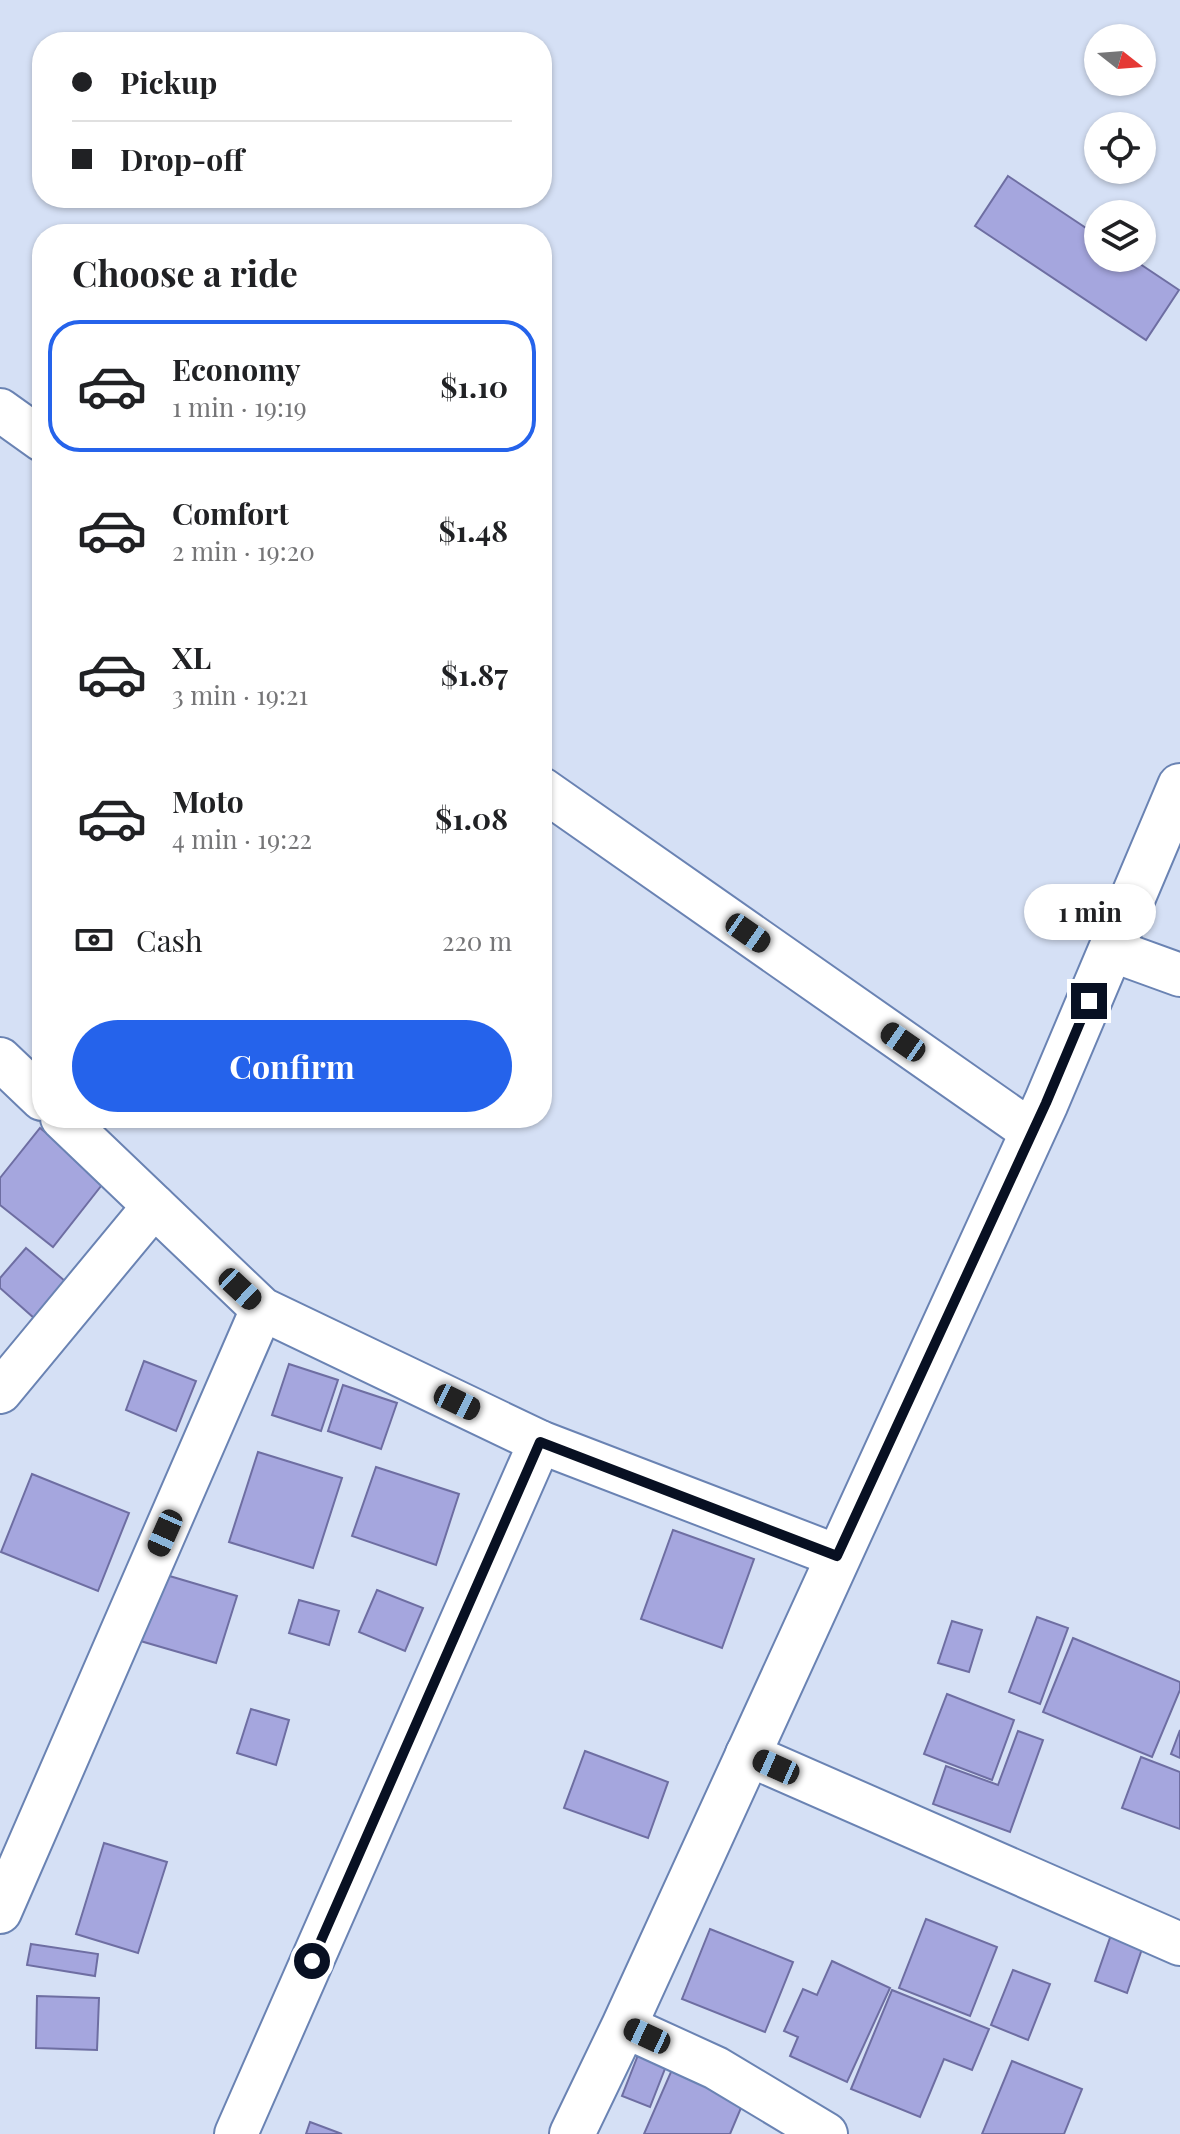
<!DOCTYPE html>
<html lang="en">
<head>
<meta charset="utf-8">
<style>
  :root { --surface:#fff; --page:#f2f2f2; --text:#202124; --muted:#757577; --line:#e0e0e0; --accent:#2563eb }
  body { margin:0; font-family:"Playfair Display",serif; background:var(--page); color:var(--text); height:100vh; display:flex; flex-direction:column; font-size:30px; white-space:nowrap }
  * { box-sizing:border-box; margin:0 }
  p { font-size:26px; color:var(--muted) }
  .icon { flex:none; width:44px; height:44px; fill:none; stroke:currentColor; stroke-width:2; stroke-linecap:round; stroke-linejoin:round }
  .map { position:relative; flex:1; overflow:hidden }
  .details { position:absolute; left:32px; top:224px; width:520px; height:904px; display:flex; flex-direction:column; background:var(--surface); border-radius:32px; box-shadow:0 2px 6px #0004 }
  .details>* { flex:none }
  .banner { position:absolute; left:32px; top:32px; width:520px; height:176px; border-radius:32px; box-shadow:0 2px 6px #0004; display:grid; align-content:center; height:176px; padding:0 40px; background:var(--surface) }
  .needle { width:52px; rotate:107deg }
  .buttons { position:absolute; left:1084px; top:24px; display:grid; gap:16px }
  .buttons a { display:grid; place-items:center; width:72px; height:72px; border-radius:50%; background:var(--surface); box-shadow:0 2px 6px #0004; font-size:40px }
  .end { position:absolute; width:36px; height:36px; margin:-18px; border:10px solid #081022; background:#fff; box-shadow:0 0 0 4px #fff }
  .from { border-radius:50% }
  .bubble { position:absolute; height:56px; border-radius:28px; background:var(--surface); box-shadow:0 2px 6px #0004; font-size:26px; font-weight:700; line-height:56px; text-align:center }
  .car { position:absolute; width:24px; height:48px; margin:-24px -12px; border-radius:10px; box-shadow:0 0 6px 2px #0007; background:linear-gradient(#222 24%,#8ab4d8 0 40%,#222 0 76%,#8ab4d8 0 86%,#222 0) }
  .banner b { display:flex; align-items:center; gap:28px; height:76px; font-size:30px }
  .banner b+b { border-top:2px solid var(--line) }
  .banner i { width:20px; height:20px; background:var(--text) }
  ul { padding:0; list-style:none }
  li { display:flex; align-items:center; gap:24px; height:132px; margin:0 16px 12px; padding:0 24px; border:4px solid transparent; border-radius:32px }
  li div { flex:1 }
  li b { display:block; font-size:30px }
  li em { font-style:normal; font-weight:700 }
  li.active { border-color:var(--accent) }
  li>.icon { width:72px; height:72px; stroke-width:1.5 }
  h2 { padding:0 40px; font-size:36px; line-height:96px }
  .pay { display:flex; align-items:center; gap:20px; height:88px; padding:0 40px; font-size:30px }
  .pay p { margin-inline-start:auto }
  .primary-button { display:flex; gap:16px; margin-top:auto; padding:16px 40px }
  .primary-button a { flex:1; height:92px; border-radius:48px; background:var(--accent); color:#fff; font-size:32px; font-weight:700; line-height:92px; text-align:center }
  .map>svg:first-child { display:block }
  .building { fill:#a5a6de; stroke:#6e6ea2; stroke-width:2 }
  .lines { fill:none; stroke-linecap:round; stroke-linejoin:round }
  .street-casing { stroke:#6a83b3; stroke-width:46 }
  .secondary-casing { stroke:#6a83b3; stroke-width:48 }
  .street { stroke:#fff; stroke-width:42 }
  .secondary { stroke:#fff; stroke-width:44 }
  .route { stroke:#081022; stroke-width:10 }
</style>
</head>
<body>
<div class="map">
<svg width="1180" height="2134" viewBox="0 0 1180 2134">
  <rect width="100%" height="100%" fill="#d5e0f5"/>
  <!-- building -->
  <g class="building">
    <path d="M1008,176L1098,236V258H1131L1179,290L1146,340L975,226Z"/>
    <path d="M40,1128L105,1181L53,1247L0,1205V1178Z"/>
    <path d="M26,1248L65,1281L34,1318L0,1288V1278Z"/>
    <path d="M144,1361L196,1381L176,1431L126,1410Z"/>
    <path d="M289,1364L338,1380L321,1431L272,1415Z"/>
    <path d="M343,1385L397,1403L381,1449L328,1431Z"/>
    <path d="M258,1452L342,1478L313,1568L229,1542Z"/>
    <path d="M376,1467L459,1494L436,1565L352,1536Z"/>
    <path d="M32,1474L129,1513L98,1591L1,1552Z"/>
    <path d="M673,1530L754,1559L722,1648L641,1619Z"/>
    <path d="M156,1572L237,1596L216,1663L137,1640Z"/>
    <path d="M377,1590L423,1608L405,1651L359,1632Z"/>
    <path d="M299,1600L339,1611L329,1645L289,1633Z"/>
    <path d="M1037,1617L1068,1628L1040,1704L1009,1692Z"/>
    <path d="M952,1621L982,1630L969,1672L938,1663Z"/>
    <path d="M1073,1638L1180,1682V1690L1152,1757L1043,1712Z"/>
    <path d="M947,1694L1014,1720L992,1780L924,1754Z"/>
    <path d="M251,1709L289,1720L276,1765L237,1753Z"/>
    <path d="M1180,1730V1758L1171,1754Z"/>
    <path d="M1018,1731L1043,1740L1010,1832L933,1804L946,1766L998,1785Z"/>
    <path d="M585,1751L668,1782L648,1838L564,1808Z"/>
    <path d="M1141,1757L1180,1772V1829L1122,1808Z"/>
    <path d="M104,1843L167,1862L138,1953L76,1934Z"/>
    <path d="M926,1919L997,1947L970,2016L899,1988Z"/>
    <path d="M710,1929L793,1962L765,2032L682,1999Z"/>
    <path d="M1112,1932L1144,1943L1127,1993L1095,1981Z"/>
    <path d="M31,1944L98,1954L95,1976L27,1965Z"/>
    <path d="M832,1961L890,1988L847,2082L790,2056L798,2037L784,2031L803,1989L817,1995Z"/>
    <path d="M1013,1970L1050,1984L1028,2040L991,2025Z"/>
    <path d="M892,1990L989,2029L972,2070L944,2059L920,2117L851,2089Z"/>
    <path d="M37,1996L99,1998L97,2050L36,2048Z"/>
    <path d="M640,2050L668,2061L650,2107L622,2096Z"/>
    <path d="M1012,2061L1082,2089L1064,2134H982Z"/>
    <path d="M674,2065L746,2096L730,2134H644Z"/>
    <path d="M310,2122L342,2134H306Z"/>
  </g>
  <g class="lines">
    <!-- street casing -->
    <g class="street-casing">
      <g id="street">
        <path d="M0,410L42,440"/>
        <path d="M542,789L1032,1132"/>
        <path d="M1111,950L1180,975"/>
        <path d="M0,1059L42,1099"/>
        <path d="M62,1118L262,1309L540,1442L837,1556"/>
        <path d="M0,1392L154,1206"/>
        <path d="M747,1754L1180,1944"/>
        <path d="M0,1912L262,1309"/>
        <path d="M624,2026L716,2068L826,2134"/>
        <path d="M236,2134L540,1442"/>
      </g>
    </g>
    <!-- secondary casing -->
    <g class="secondary-casing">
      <path id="secondary" d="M572,2134L624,2026L1046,1103L1180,786"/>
    </g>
    <!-- street -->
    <use href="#street" class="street"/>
    <!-- secondary -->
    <use href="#secondary" class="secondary"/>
  </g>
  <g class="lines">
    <!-- route -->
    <path class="route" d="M312,1961L540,1442L837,1556L1046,1103L1089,1001"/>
  </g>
</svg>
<div class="buttons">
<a><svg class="needle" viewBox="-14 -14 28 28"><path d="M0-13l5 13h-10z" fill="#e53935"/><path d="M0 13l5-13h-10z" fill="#757577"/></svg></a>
<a><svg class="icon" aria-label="locate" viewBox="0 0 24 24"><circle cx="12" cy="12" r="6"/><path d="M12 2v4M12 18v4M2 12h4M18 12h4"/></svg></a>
<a><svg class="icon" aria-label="layers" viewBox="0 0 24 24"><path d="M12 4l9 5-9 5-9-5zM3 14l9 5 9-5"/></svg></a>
</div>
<i class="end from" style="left:312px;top:1961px"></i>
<i class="end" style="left:1089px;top:1001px"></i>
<div class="bubble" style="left:1024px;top:884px;width:132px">1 min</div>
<i class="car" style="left:748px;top:933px;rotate:125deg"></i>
<i class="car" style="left:903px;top:1042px;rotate:305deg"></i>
<i class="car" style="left:240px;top:1289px;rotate:133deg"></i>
<i class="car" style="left:457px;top:1402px;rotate:116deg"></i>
<i class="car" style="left:165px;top:1533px;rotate:204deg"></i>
<i class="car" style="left:776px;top:1767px;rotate:294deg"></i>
<i class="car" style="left:647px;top:2036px;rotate:295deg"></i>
<div class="banner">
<b><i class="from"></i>Pickup</b>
<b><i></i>Drop-off</b>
</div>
<section class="details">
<h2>Choose a ride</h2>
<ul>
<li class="active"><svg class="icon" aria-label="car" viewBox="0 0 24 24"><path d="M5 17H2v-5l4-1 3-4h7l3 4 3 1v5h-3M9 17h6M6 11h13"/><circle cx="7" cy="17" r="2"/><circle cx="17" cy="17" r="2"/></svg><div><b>Economy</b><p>1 min · 19:19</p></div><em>$1.10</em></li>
<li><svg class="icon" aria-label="car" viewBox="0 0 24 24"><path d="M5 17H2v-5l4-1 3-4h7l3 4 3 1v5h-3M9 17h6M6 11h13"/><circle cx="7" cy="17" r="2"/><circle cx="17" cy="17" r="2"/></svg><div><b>Comfort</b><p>2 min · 19:20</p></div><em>$1.48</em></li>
<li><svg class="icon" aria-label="car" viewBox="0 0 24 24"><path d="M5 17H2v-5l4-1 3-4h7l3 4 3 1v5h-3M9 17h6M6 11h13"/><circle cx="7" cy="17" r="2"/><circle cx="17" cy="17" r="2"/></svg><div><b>XL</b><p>3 min · 19:21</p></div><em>$1.87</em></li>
<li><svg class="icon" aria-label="car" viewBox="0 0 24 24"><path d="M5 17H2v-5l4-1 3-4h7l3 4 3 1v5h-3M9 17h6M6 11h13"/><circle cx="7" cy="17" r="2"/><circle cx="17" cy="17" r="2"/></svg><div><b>Moto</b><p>4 min · 19:22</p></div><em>$1.08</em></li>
</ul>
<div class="pay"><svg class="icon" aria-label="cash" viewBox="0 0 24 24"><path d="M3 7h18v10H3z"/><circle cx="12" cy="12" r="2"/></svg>Cash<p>220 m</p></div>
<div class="primary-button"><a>Confirm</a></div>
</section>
</div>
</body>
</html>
